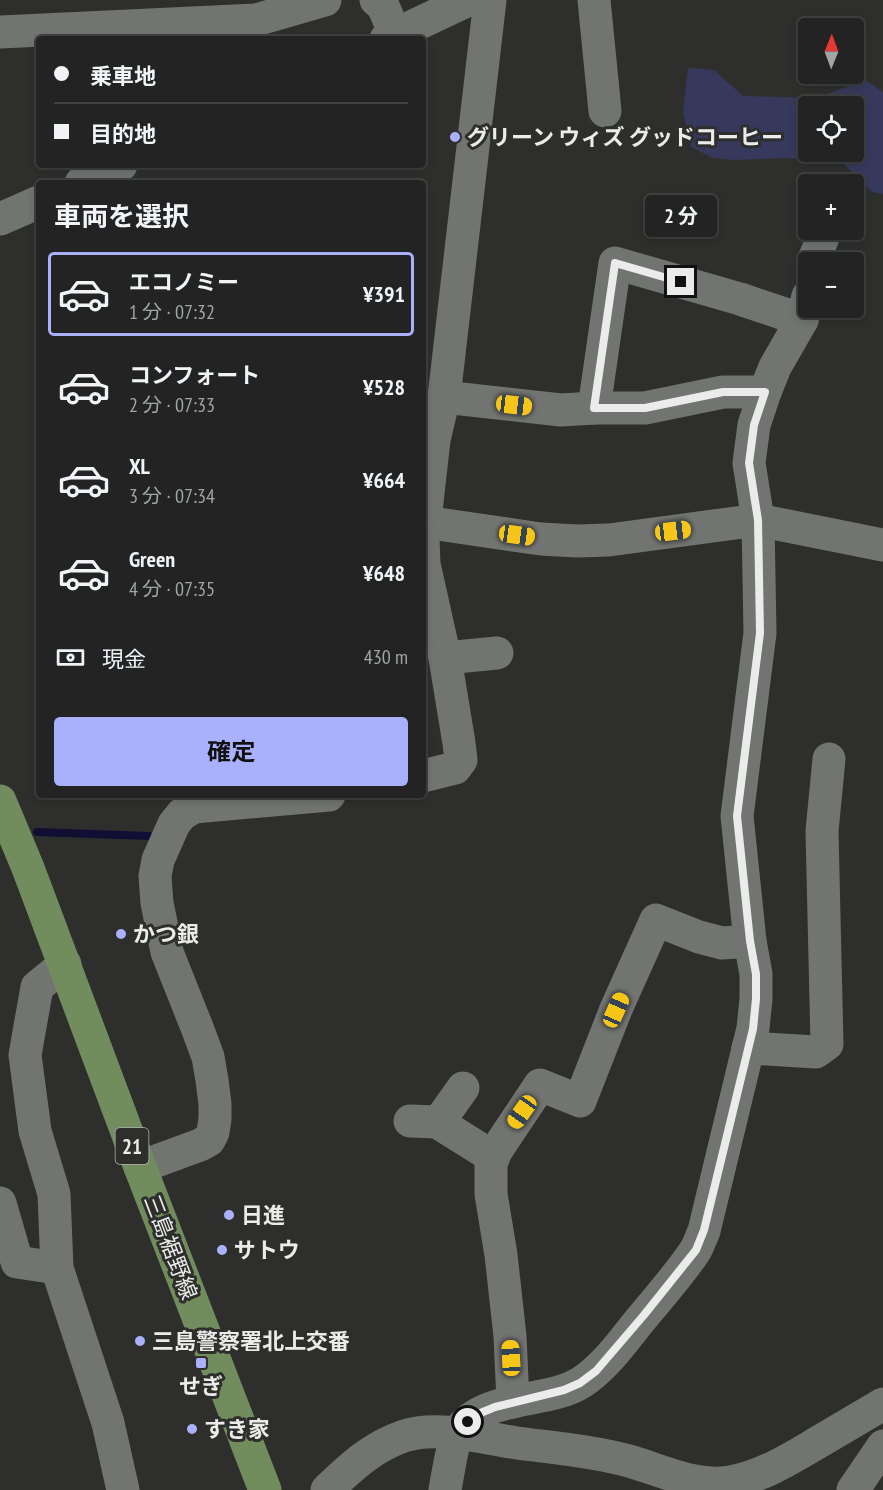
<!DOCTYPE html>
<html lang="ja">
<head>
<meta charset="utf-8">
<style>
  :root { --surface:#222322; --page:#2e2f2f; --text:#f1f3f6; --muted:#a2a4a5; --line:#3f4040; --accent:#a9b0fc }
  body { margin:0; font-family:"PT Sans Narrow","Noto Sans JP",sans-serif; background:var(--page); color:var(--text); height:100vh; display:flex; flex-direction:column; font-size:22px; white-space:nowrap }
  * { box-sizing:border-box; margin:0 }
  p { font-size:20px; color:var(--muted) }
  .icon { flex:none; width:33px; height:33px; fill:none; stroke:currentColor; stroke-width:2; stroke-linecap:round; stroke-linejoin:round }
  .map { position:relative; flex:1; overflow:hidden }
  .details { position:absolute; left:36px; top:180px; width:390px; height:618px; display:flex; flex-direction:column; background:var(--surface); border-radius:6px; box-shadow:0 3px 9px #0003,0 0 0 2px var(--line) }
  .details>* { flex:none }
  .guide { position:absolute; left:36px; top:36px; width:390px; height:132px; border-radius:6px; box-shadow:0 3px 9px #0003,0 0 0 2px var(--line); display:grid; align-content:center; height:132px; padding:0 18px; background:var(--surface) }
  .needle { width:39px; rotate:1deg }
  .fabs { position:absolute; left:798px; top:18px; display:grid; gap:12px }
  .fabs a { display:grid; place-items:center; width:66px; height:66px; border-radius:6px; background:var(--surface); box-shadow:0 3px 9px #0003,0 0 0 2px var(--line); font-size:30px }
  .end { position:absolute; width:27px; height:27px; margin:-14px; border:8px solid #eaebea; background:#111; box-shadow:0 0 0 3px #111 }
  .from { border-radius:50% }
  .bubble { position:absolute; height:42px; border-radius:6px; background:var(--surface); box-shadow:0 3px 9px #0003,0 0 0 2px var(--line); font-size:20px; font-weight:700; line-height:42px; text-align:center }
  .car { position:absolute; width:18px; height:36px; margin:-18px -9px; border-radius:8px; box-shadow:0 0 4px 2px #0007; background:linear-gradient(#f5c518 24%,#345 0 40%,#f5c518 0 76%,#345 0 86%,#f5c518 0) }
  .guide b { display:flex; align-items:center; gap:21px; height:57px; font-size:22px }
  .guide b+b { border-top:2px solid var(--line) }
  .guide i { width:15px; height:15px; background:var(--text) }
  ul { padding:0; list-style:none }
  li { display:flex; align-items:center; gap:18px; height:84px; margin:0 12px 9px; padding:0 6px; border:3px solid transparent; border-radius:6px }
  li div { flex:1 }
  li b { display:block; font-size:22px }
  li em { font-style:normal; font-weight:700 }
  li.selected { border-color:var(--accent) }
  li>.icon { width:54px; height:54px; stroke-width:1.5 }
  h2 { padding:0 18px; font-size:27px; line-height:72px }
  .pay { display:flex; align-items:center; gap:15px; height:66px; padding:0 18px; font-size:22px }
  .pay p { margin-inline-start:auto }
  .primary-button { display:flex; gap:12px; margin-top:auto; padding:12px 18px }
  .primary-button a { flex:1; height:69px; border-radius:6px; background:var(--accent); color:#111; font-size:24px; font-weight:700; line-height:69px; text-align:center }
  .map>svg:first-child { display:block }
  .green { fill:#37395c; fill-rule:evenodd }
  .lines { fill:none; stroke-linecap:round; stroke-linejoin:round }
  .stream { stroke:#100e32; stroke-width:8 }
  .minor { stroke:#727472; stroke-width:33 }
  .major { stroke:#718d5d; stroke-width:33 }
  .route { stroke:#eaebea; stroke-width:8 }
  .poi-dot { fill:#a9b0fc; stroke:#2e2f2d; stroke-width:2 }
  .labels { text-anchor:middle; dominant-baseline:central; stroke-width:6; stroke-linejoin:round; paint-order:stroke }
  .shield { fill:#2e2f2d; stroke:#b2b3b1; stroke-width:1.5 }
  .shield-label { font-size:21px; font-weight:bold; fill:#eaebea }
  .poi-label { font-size:22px; font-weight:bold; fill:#eaebea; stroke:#2e2f2d; text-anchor:start }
  .street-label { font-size:22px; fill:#eaebea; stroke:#2e2f2d }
</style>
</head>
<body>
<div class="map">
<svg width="883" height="1490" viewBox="0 0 883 1490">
  <rect width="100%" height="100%" fill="#2e2f2d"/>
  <!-- green -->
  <path class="green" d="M688,68L714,70L743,96L816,98L865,80L883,92V194L872,192L842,162L785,158L735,160L713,158L691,147L683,112ZM808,106H854V152H808Z"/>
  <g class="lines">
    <!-- stream -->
    <path class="stream" d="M37,832L149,836"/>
    <!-- minor -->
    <g class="minor">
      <path d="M376,0L383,6L395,34"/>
      <path d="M594,0L605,111"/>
      <path d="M0,32L256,20L325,0"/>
      <path d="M386,39L468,0"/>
      <path d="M81,183L121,165"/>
      <path d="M0,219L39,202"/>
      <path d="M813,262L826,230"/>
      <path d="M444,397L561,410L594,408H645L723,392H765"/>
      <path d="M594,408L615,263L740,299L802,320"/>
      <path d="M424,522L541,539L577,541L609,540L758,520L883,545"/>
      <path d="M423,538L434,440L444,397L490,0"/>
      <path d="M423,538L424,564L445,658L459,743L461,760L455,768L423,776"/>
      <path d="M445,658L497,653"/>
      <path d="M65,964L37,987L25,1055L35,1131L54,1194L57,1268L108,1423L123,1490"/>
      <path d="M748,1048L816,1052L827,1044L822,831L829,759"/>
      <path d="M410,1121L437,1122L493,1157"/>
      <path d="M438,1123L463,1088"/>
      <path d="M140,1167L200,1145L209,1140L213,1132L215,1119V1104L212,1080L208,1057L198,1030L167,952L157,903L155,876L158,860L174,824L182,814L194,807L329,795"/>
      <path d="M0,1203L17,1262L57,1268"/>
      <path d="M513,1402L510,1336L501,1255L491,1194V1164L496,1151L540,1085L580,1101L616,1009L656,920L699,937L722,943L750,941"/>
      <path d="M327,1490C351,1467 372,1447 404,1436C438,1425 483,1438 517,1443C554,1448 592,1451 629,1461C661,1470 696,1488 730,1482C761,1477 790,1459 817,1443C839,1430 861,1417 883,1404"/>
      <path d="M445,1490C447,1479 453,1440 458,1432C485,1393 546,1405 582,1382C606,1366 623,1341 641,1319C659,1297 679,1275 695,1251C699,1245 701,1237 704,1231L753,1028L756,999V974L750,941L737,816L760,633L758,520L749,463L754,425L765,392L775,367L802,320L808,296"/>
      <path d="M853,1490L883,1446"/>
    </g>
    <!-- major -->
    <path class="major" d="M0,801L28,868L140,1167L265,1490"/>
  </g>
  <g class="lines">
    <!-- route -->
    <path class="route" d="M468,1422L478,1414L495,1407L564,1390L580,1383L596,1371L644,1315L696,1250L704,1230L753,1029L756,999V974L750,941L737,816L760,633L758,520L749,463L754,425L765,392H723L645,408H594L615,263L681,282"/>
  </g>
  <!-- markers -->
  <g class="poi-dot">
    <circle cx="455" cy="137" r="6"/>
    <circle cx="121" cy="934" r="6"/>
    <circle cx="229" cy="1215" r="6"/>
    <circle cx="222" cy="1250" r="6"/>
    <circle cx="140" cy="1341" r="6"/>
    <rect x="195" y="1357" width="12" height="12" rx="3"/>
    <circle cx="192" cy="1429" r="6"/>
  </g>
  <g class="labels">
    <!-- shield labels -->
    <rect class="shield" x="115.5" y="1128" width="33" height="36" rx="4.5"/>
    <g class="shield-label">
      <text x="132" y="1146">21</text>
    </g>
    <!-- poi labels -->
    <g class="poi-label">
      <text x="467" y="137">グリーン ウィズ グッドコーヒー</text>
      <text x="133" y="934">かつ銀</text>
      <text x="241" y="1215">日進</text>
      <text x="234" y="1250">サトウ</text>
      <text x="152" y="1341">三島警察署北上交番</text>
      <text x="201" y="1386" text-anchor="middle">せぎ</text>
      <text x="204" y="1429">すき家</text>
    </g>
    <!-- street labels -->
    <g class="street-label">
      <text transform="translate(171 1247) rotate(69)">三島裾野線</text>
    </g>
  </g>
</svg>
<div class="fabs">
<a><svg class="needle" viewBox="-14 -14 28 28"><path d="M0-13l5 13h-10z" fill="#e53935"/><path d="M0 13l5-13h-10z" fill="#a2a4a5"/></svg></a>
<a><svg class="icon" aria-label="locate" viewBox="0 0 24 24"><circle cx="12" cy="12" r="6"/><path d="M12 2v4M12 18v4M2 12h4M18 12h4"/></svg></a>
<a>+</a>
<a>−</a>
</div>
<i class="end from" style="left:468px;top:1422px"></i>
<i class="end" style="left:681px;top:282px"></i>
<div class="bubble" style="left:645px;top:195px;width:72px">2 分</div>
<i class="car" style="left:514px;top:405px;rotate:97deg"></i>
<i class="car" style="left:673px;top:531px;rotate:83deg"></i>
<i class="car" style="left:517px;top:535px;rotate:98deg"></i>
<i class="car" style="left:616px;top:1010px;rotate:24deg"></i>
<i class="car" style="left:522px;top:1112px;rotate:215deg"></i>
<i class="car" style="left:511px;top:1358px;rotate:357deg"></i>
<div class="guide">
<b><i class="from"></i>乗車地</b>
<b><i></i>目的地</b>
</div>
<section class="details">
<h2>車両を選択</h2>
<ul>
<li class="selected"><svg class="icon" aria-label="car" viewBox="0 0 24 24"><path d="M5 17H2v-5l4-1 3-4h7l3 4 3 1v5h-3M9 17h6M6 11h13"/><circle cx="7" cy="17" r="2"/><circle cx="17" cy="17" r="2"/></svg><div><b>エコノミー</b><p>1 分 · 07:32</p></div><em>¥391</em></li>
<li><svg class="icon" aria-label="car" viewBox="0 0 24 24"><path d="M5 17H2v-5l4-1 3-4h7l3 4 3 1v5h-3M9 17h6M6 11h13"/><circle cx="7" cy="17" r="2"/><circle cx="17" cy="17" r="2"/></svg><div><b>コンフォート</b><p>2 分 · 07:33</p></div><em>¥528</em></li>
<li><svg class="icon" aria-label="car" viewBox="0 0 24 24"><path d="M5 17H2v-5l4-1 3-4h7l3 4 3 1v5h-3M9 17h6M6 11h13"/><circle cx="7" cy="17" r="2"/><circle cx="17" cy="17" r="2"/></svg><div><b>XL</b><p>3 分 · 07:34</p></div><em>¥664</em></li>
<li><svg class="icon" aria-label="car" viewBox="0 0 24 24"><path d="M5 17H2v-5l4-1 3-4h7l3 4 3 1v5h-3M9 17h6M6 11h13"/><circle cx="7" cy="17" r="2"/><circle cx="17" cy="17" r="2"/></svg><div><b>Green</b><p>4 分 · 07:35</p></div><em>¥648</em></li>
</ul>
<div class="pay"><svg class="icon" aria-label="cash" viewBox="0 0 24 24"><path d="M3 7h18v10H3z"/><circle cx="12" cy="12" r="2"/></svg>現金<p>430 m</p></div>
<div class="primary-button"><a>確定</a></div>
</section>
</div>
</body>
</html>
